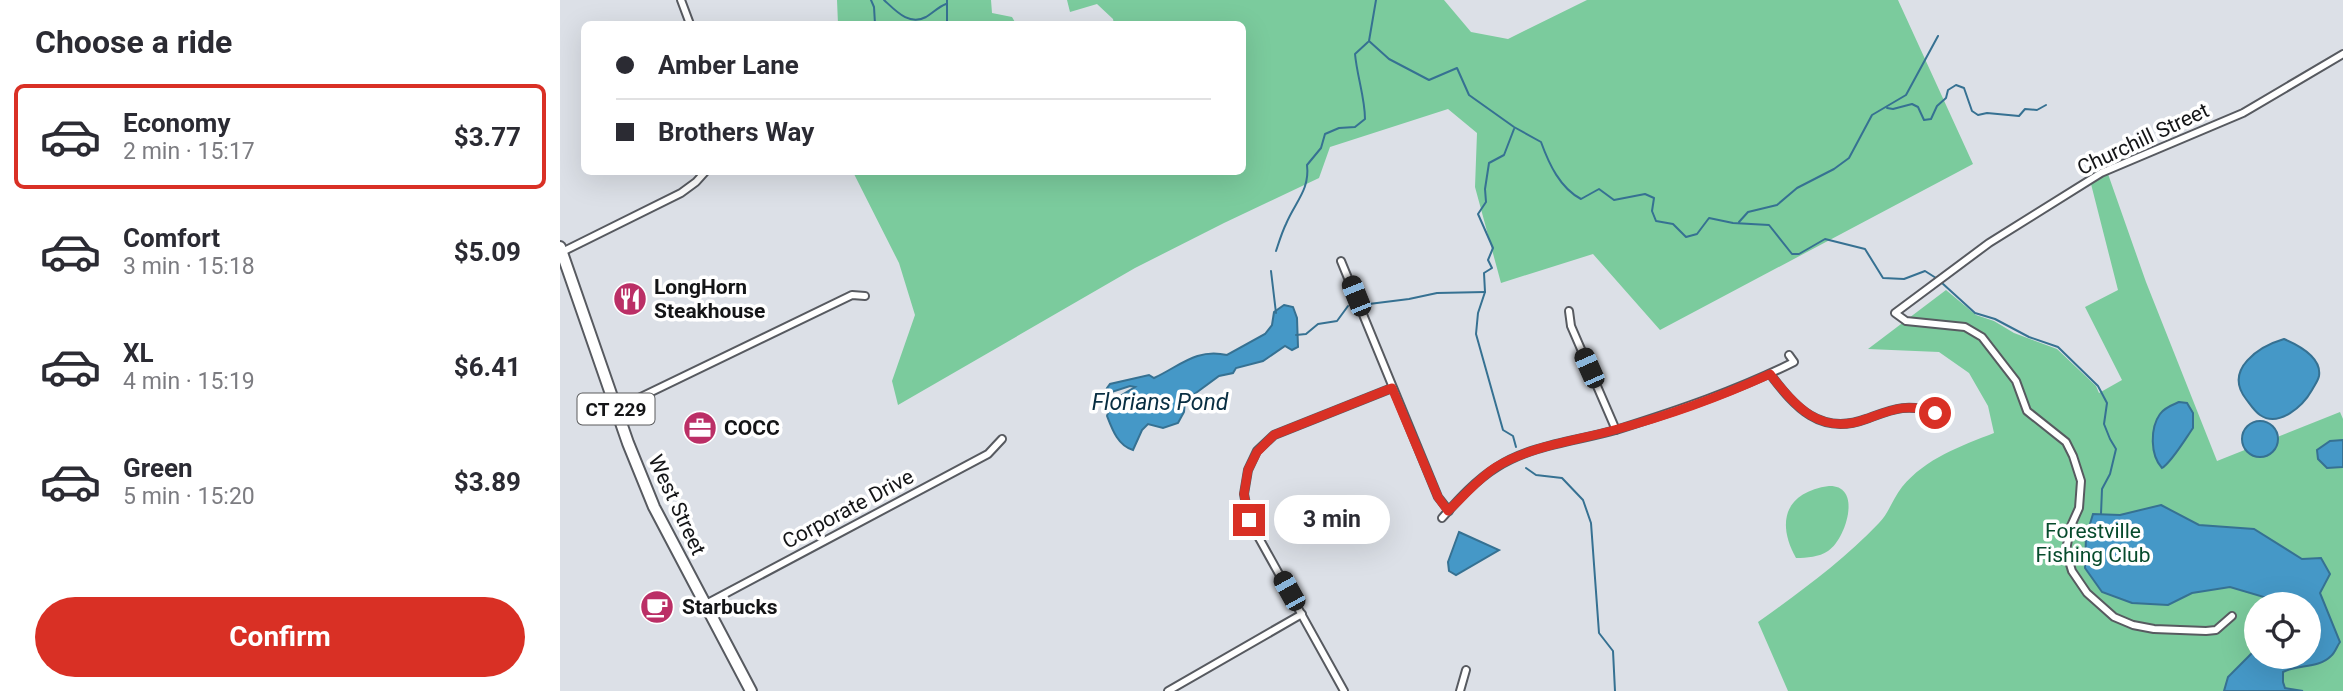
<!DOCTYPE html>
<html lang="en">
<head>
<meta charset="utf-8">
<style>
  :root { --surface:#fff; --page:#f7f7f7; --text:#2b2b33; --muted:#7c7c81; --line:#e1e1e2; --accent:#d93025 }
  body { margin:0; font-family:Roboto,sans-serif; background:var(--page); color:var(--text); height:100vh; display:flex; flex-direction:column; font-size:26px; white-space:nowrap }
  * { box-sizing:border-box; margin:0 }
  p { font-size:23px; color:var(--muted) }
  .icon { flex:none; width:38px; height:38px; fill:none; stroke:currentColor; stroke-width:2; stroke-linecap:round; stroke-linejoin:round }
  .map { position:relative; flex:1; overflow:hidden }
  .side { display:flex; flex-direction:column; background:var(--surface); width:560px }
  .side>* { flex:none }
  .guide { position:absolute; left:21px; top:21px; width:665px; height:154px; border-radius:10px; box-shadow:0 7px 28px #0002; display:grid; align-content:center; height:154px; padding:0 35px; background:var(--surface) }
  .tools { position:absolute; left:1684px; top:592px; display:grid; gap:14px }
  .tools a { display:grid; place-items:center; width:77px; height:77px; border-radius:50%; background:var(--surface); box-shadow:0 7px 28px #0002; font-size:35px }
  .end { position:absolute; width:32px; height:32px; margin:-16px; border:9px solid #d93025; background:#fff; box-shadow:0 0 0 4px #fff }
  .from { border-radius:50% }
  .bubble { position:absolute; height:49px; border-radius:24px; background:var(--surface); box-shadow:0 7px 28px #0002; font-size:23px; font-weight:700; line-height:49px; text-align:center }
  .car { position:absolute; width:21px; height:42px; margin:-21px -10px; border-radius:9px; box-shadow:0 0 5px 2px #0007; background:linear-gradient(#222 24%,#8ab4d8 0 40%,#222 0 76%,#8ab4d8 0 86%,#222 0) }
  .guide b { display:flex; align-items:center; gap:24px; height:66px; font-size:26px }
  .guide b+b { border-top:2px solid var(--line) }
  .guide i { width:18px; height:18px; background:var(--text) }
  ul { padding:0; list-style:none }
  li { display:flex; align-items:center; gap:21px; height:105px; margin:0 14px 10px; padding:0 21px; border:4px solid transparent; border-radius:10px }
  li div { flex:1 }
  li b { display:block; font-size:26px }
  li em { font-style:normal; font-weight:700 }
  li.selected { border-color:var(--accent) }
  li>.icon { width:63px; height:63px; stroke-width:1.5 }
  h2 { padding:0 35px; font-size:32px; line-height:84px }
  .button { display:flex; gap:14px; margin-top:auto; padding:14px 35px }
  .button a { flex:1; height:80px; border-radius:42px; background:var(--accent); color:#fff; font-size:28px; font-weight:700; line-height:80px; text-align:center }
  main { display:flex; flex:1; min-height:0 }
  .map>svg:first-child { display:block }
  .green { fill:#7bcb9d; fill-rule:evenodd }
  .water { fill:#4598c7; stroke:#367192; stroke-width:2 }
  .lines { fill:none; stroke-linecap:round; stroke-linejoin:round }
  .stream { stroke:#367192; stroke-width:2 }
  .street-casing { stroke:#575a60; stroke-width:10 }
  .primary-casing { stroke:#575a60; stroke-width:14 }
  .street { stroke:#fff; stroke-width:6 }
  .primary { stroke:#fff; stroke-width:10 }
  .route { stroke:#d93025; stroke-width:9 }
  .labels { text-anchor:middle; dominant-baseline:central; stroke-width:7; stroke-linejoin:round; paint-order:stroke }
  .shield { fill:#fff; stroke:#5a5b5d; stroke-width:2 }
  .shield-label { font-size:19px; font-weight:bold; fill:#141517 }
  .street-label { font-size:21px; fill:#141517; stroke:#fff }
  .poi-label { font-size:21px; font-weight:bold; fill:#141517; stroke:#fff; text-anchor:start }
  .park-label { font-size:21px; fill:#074b2d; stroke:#fff }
  .water-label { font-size:23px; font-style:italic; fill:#082e42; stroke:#fff }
</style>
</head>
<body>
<main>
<section class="side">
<h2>Choose a ride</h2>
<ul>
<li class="selected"><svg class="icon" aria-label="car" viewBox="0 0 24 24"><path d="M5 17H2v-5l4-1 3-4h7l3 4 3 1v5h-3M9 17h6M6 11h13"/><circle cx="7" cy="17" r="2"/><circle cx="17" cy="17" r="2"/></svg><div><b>Economy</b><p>2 min · 15:17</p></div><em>$3.77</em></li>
<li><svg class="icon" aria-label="car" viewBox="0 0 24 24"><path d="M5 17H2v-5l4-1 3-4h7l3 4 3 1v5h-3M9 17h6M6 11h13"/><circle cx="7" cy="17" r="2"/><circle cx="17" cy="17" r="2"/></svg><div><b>Comfort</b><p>3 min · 15:18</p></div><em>$5.09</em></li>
<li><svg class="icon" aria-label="car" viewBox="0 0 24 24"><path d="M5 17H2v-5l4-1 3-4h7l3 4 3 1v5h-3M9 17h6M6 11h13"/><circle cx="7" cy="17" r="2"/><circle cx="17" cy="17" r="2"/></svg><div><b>XL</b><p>4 min · 15:19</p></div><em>$6.41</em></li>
<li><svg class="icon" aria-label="car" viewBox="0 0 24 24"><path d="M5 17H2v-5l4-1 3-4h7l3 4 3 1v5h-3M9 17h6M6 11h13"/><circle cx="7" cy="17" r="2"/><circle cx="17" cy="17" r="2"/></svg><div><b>Green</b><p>5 min · 15:20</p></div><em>$3.89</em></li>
</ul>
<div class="button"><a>Confirm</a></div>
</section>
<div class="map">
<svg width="1783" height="691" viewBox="0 0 1783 691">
  <rect width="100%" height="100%" fill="#dce0e7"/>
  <!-- green -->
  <g class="green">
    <path d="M277,0H431L432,13L452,17L456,24H278Z"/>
    <path d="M507,0H884L911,32L948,39L1027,0H1338L1413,164L1100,330L1033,254L941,283L915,187L917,133L888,109L770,147L759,178L664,223L575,268L338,405L332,381L355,315L339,263L293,172H682V24H554L553,19L537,4L510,12Z"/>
    <path d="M1548,174L1586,282L1657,461L1780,412L1783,419V691H1228L1198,622C1240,592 1283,561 1319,523C1329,513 1333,498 1342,487C1366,458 1401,446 1434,433L1428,406L1409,373L1379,352L1308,349L1386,290L1416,315L1434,321L1454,333L1497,349L1536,386L1539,393L1562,380L1525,307L1558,290L1531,184ZM1696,604H1748V656H1696Z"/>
    <path d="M1269,486C1303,485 1286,539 1268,551C1259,557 1247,558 1236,558C1216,522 1225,492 1269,486Z"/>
  </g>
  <!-- water -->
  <g class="water">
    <path d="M724,305L733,307L737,318L738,347L732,350L725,346L703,361L676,368L673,373L659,376L625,401L624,412L618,423L603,428L588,424L582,430L573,450C558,446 552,429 547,416L552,401L575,387L570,386L552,392L547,388L550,384L589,375L594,378C620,366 636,348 667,355L705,334L712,325L714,312Z"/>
    <path d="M1724,339C1738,345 1762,357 1759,376C1758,381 1754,386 1752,390C1743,406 1719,428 1700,415C1694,411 1690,404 1686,399C1663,369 1700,346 1724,339Z"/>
    <path d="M1619,402L1627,403L1633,413V428C1626,438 1611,463 1602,468C1590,455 1590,428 1600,414C1604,408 1612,405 1619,402Z"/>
    <circle cx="1700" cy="439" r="18"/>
    <path d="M1783,440V467L1767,468L1758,459L1757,450L1770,441Z"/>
    <path d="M1601,505L1639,525L1694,529L1742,559L1761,558L1770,574L1760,593L1780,642C1777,646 1775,653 1771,656C1758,669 1738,664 1723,672V682L1725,688L1743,691H1664L1668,677L1696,649V656H1748V604H1707L1704,597L1670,587L1632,593L1608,605L1572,603L1542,592L1525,568L1526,537L1533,514L1560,515Z"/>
    <path d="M899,532L939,550L896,575L889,571L888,562Z"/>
  </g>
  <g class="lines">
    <!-- stream -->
    <g class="stream">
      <path d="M311,0L314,7L315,24"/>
      <path d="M324,0C336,11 349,26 366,17C373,13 378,7 386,4"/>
      <path d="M387,0V24"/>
      <path d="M816,0L809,41L829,59L869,80L897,68L909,95L954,127L981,142C989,164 1000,188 1021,199L1039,189L1054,200L1085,194L1094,198L1092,211L1096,221L1113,224L1126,237L1137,234L1149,218L1173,223L1209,225L1232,254H1239L1265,239L1305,249L1323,278L1344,279L1365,271L1376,278"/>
      <path d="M1327,108L1333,109L1352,104L1358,107L1364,120L1371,119L1377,106L1386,98L1388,90L1396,85L1404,88L1412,111L1418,115L1427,113L1459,116L1465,109L1477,110L1486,105"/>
      <path d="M954,129L944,155L929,163L925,189L926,202L918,214L933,248L928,260L932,268L924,273L925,292L918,313L916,334L943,430L953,436L956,447"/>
      <path d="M1179,222L1188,212L1217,205L1237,188L1274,169L1289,158L1312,115L1346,95L1378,36"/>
      <path d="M716,251C719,242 722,232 726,224C735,202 750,190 747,165L761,148L765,134L779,128L795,127L805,119C805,98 797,76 795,54L808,42"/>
      <path d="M711,271L716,313"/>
      <path d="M1382,283L1415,313L1435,319L1469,337L1498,347L1538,386L1547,403L1544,424L1550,439L1556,449L1550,474L1542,489L1541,514"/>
      <path d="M809,304L849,299L877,293L925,292"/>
      <path d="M736,335L746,334L758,324L777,321L788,306"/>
      <path d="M966,468L976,475L1002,478L1023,500L1031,523L1039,633L1053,651L1055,691"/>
    </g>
    <!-- street casing -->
    <g class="street-casing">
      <g id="street">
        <path d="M121,0L130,24"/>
        <path d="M2,252L121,193L136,182L145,172"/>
        <path d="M781,261L878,497L889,511"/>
        <path d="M1009,311L1011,326L1056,430"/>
        <path d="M1210,374C1235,407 1260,436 1306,419C1331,410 1347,402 1375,413"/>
        <path d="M56,409L292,295L305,296"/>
        <path d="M882,518C898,500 916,480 937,467C973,444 1019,441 1059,429C1119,410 1178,390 1234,362L1229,355"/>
        <path d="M146,604L428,454L442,439"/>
        <path d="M1672,616L1656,630L1646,631L1594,629L1573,625L1554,617L1527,593L1512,571L1506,551L1510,528L1519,508L1521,481L1513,456L1506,442L1467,411L1456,381L1422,337L1405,327L1346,321L1335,313L1429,243L1541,173L1683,113L1783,54"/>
        <path d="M608,691L742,614"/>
        <path d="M784,691L689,520L684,494L688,470L697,451L714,435L832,388"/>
        <path d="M900,691L906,670"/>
      </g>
    </g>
    <!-- primary casing -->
    <g class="primary-casing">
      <path id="primary" d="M0,247L68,443L94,507L191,691"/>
    </g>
    <!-- street -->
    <use href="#street" class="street"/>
    <!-- primary -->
    <use href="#primary" class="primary"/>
  </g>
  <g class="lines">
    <!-- route -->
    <path class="route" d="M689,520L684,494L688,470L697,452L714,435L832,388L878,497L888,511C904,496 918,479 936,467C970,446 1015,441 1054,430C1107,416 1160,397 1210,374C1235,407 1261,436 1306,419C1331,410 1348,402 1375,413"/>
  </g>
  <!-- icons -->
  <defs>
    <g id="restaurant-disc" transform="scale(1.75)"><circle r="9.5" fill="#bb2f66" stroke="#fff"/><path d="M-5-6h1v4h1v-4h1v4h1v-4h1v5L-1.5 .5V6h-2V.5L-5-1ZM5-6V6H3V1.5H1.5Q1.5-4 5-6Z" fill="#fff"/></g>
    <g id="office-disc" transform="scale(1.75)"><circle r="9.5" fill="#bb2f66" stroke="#fff"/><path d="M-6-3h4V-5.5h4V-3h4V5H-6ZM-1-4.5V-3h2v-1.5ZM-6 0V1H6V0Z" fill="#fff"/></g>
    <g id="cafe-disc" transform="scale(1.75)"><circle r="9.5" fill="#bb2f66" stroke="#fff"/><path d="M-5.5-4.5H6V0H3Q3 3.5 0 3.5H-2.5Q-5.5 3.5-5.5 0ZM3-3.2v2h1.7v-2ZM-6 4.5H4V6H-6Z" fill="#fff"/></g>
  </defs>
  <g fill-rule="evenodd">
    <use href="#restaurant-disc" x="70" y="299"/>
    <use href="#office-disc" x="140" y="428"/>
    <use href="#cafe-disc" x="97" y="607"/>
  </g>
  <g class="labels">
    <!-- shield labels -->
    <rect class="shield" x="17.5" y="393.5" width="77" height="31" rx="5"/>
    <g class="shield-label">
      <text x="56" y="409">CT 229</text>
    </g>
    <!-- street labels -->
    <g class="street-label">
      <text transform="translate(1583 139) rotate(-25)">Churchill Street</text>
      <text transform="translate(117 505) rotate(65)">West Street</text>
      <text transform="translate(288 509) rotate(-28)">Corporate Drive</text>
    </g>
    <!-- poi labels -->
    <g class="poi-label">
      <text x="94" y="287">LongHorn<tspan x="94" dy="24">Steakhouse</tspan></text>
      <text x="164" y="428">COCC</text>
      <text x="122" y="607">Starbucks</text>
    </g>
    <!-- park labels -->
    <g class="park-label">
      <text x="1533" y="531">Forestville<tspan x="1533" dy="24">Fishing Club</tspan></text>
    </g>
    <!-- water labels -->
    <g class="water-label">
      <text x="600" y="402">Florians Pond</text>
    </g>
  </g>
</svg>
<div class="tools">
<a><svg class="icon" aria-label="locate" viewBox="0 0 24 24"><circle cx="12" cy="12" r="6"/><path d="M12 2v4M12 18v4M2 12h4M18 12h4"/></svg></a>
</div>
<i class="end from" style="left:1375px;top:413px"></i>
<i class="end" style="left:689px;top:520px"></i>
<div class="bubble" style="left:714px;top:495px;width:116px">3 min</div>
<i class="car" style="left:796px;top:296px;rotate:338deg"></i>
<i class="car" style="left:1029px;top:368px;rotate:336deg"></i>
<i class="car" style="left:729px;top:591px;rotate:331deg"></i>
<div class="guide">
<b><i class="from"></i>Amber Lane</b>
<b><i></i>Brothers Way</b>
</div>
</div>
</main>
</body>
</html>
